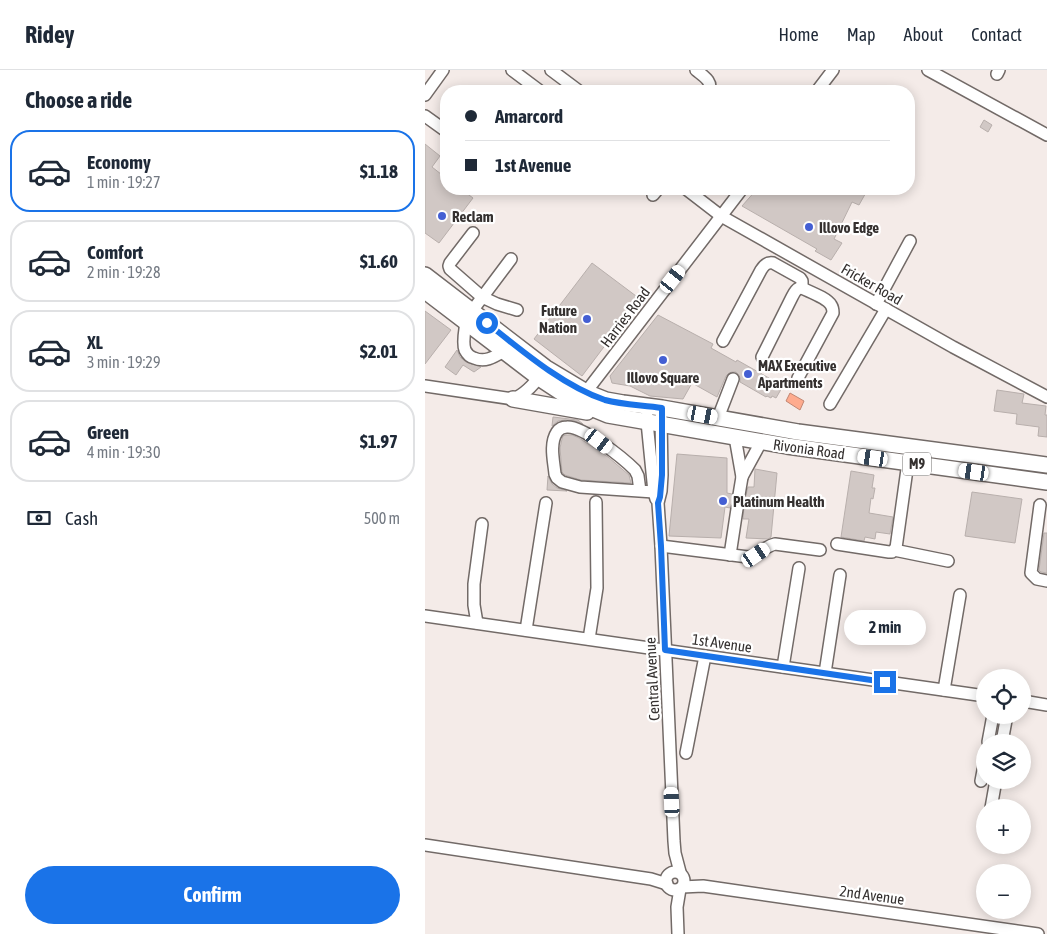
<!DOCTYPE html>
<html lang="en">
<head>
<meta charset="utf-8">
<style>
  :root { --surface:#fff; --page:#f2f2f3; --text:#1f2937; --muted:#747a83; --line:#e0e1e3; --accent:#1a73e8 }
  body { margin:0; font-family:"Asap Condensed",sans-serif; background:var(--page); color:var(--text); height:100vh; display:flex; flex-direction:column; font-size:19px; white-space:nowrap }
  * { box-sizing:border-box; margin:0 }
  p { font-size:16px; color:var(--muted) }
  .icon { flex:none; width:28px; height:28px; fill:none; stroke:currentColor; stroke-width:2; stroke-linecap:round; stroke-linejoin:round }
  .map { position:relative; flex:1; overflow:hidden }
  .panel { display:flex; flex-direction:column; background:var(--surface); width:425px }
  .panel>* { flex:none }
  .guide { position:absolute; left:15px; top:15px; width:475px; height:110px; border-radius:20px; box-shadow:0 2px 12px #0003; display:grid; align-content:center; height:110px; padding:0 25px; background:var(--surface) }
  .fabs { position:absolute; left:551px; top:599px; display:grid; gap:10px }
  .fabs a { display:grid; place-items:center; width:55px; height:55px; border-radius:50%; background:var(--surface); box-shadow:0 2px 12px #0003; font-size:25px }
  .end { position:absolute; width:22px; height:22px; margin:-11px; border:6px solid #1a73e8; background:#fff; box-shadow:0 0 0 2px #fff }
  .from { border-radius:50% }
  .bubble { position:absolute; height:35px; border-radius:18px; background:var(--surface); box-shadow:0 2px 12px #0003; font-size:16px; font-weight:700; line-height:35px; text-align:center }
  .car { position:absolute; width:15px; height:30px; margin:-15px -8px; border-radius:6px; box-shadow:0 0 4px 1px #0007; background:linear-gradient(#fff 24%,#345 0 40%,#fff 0 76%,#345 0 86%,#fff 0) }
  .guide b { display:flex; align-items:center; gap:18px; height:48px; font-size:19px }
  .guide b+b { border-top:1px solid var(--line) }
  .guide i { width:12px; height:12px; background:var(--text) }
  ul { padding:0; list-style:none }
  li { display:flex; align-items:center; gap:15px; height:82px; margin:0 10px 8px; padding:0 15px; border:2px solid var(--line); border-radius:20px }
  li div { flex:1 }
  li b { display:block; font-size:19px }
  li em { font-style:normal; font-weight:700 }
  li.current { border-color:var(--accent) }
  li>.icon { width:45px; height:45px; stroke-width:1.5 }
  h2 { padding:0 25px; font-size:22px; line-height:60px }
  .pay { display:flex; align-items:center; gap:12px; height:55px; padding:0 25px; font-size:19px }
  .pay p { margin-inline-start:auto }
  .cta { display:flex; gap:10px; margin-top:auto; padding:10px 25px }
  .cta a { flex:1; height:58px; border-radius:30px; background:var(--accent); color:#fff; font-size:20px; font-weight:700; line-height:58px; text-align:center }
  header { display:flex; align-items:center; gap:30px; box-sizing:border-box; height:70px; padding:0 25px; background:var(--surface); border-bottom:1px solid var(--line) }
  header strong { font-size:24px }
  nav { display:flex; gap:28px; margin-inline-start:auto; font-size:18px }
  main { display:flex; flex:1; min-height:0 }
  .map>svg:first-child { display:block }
  .water { fill:#feab8e; stroke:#c18672 }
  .building { fill:#d1c8c5; stroke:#b8afac }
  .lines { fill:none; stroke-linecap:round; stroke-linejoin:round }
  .minor-casing { stroke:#726a67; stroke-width:14 }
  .major-casing { stroke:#726a67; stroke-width:18 }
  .minor { stroke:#fff; stroke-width:11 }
  .major { stroke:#fff; stroke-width:15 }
  .route { stroke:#1a73e8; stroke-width:6 }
  .poi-dot { fill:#445fd3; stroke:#fff; stroke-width:2 }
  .labels { text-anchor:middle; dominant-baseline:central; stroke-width:4.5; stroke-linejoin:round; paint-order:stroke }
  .shield { fill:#fff; stroke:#716e6d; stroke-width:1 }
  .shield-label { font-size:14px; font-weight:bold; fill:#34302f }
  .poi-label { font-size:15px; font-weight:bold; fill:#34302f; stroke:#fff; text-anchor:start }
  .street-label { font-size:15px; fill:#34302f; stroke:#fff }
</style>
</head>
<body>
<header>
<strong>Ridey</strong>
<nav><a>Home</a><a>Map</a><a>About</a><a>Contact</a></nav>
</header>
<main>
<section class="panel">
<h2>Choose a ride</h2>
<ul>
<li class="current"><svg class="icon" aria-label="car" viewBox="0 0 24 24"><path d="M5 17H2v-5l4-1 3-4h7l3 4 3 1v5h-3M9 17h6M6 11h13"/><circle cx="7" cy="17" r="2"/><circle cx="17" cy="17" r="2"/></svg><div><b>Economy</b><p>1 min · 19:27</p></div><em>$1.18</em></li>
<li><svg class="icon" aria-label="car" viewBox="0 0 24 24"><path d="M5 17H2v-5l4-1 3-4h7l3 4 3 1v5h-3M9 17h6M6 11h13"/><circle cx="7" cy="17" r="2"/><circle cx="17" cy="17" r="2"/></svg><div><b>Comfort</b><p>2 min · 19:28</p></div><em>$1.60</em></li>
<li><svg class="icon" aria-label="car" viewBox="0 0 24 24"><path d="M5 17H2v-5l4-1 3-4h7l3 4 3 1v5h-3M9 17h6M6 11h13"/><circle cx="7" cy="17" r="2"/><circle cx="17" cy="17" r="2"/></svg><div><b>XL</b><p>3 min · 19:29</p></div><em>$2.01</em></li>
<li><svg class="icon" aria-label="car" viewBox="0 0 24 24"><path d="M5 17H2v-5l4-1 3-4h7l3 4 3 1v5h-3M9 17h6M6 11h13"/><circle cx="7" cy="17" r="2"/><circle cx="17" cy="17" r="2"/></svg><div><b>Green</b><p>4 min · 19:30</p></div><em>$1.97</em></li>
</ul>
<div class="pay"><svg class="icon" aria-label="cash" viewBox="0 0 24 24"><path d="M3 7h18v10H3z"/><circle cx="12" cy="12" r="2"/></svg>Cash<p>500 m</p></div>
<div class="cta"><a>Confirm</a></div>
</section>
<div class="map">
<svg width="622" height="864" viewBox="0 0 622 864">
  <rect width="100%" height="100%" fill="#f4ebe8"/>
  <!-- water -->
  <path class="water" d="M365,323L379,331L375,340L361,331Z"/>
  <!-- building -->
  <g class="building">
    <path d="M559,50L567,55L563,62L555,57Z"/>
    <path d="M0,74L15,86L7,97L21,108V119H36L48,128L14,173L0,163Z"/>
    <path d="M332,119H443L434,135L427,132L409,169L417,173L406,190L390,181L392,179L317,136Z"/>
    <path d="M167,193L215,229L157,306L109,269Z"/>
    <path d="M0,241L26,260L0,294Z"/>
    <path d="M233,245L288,274L286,278L311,292L312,290L358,316L351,328L347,326L346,328L342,326L341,327L315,312V308L314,305L311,302H307L304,303L301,306L292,327L267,313L258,329L225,326L205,316L187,313L185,306Z"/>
    <path d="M32,280L35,287L41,292L56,297L49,302L38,295L31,305L20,297Z"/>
    <path d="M572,320L599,324L597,333L621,336L620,345H622V367L613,366L614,357L591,354L592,344L569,341Z"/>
    <path d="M128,347L153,350L158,354L150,351L140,350L133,351L127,356Z"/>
    <path d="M141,365H147L154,368L183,387L204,405L206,413L156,410L140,405L137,402L135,378L137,369L138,366Z"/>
    <path d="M252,384L302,388V423L307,424V428L311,432L306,434L305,438L300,437L296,468L244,466Z"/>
    <path d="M330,399L352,403L346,467L343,469L321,468L324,449H318L319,437L315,432L320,429L323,417H329Z"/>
    <path d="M426,401L449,405L447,418H450L448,429L446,428L444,443L468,447L465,464L451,462L450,469L440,467L439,471L416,467Z"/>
    <path d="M123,406L127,414L132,418L142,421L122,420Z"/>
    <path d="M547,422L597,429L590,473L540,466Z"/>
    <path d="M619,463H622V503L616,502L614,500Z"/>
  </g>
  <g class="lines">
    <!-- minor casing -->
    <g class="minor-casing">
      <g id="minor">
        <path d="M87,0L115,21"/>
        <path d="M126,0L154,21"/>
        <path d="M271,0C278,6 288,11 284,21"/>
        <path d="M503,0L622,65"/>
        <path d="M572,4L574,0"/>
        <path d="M392,21L408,0"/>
        <path d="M0,25L18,0"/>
        <path d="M0,46L21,61"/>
        <path d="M261,119L296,146L528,277L622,327"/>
        <path d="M228,125L233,119"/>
        <path d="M48,163L25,193L24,196L25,199L57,227L72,234L92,240"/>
        <path d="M451,234L485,171"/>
        <path d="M47,241L86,189"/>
        <path d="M41,252C40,261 37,272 40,280C42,284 45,287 49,288C60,293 69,287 79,281"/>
        <path d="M298,271L336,200C339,195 342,192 348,193L375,208L377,211V218"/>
        <path d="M337,287L367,227C369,223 372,217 377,218C385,222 402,228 406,235C408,238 408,240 408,243L373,308"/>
        <path d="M0,316L88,329C101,324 110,313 118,302"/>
        <path d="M161,322L317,119"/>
        <path d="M405,334L461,239"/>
        <path d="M222,346V352L229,422L231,429"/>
        <path d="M236,347L237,405L236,421L233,433L236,476L249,771L250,783L255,802"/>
        <path d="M293,348L308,309"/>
        <path d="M310,367L317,407L314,425"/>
        <path d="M317,407L336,372"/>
        <path d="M215,421L213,406L210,400C198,388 158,356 142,357C138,357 134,359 132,362C124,374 129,392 130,404L132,408L137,412L155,417L229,422"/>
        <path d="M615,435L606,503L612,509L622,511"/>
        <path d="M412,474L464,482H467L471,478L484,385"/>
        <path d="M236,476L323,487C333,486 340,476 350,474L395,480"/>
        <path d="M469,480L523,491"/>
        <path d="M305,485L312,439"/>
        <path d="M0,546L560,626"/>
        <path d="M52,553L49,535V514L57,454"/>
        <path d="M101,560L121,433"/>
        <path d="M164,569L172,518L171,432"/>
        <path d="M358,597L374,498"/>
        <path d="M400,603L415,505"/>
        <path d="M519,620L535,525"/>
        <path d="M598,631L622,635"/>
        <path d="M563,672L568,645"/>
        <path d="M577,672L582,645"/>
        <path d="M261,683L280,586"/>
        <path d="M556,711L560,690"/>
        <path d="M566,738L571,710"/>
        <path d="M0,775L226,809L242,814"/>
        <circle cx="250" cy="811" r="9"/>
        <path d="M257,817L278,816L613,864"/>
        <path d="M253,864L252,837L255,819"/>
      </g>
    </g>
    <!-- major casing -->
    <g class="major-casing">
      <g id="major">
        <path d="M0,205L121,298L161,322L181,330L198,333L237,338L373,362L622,395"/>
        <path d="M0,221L114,308L149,331L183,345L362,376L622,412"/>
        <path d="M88,329L162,342"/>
      </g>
    </g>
    <!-- minor -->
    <use href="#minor" class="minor"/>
    <!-- major -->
    <use href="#major" class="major"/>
  </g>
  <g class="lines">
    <!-- route -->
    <path class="route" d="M62,253C96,280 138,316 180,330C198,335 218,335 237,338V405L235,427L233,433L236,476L240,580L460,612"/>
  </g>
  <!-- markers -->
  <g class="poi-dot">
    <circle cx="17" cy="146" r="5"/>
    <circle cx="384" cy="157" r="5"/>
    <circle cx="162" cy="249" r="5"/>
    <circle cx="238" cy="290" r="5"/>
    <circle cx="323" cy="304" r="5"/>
    <circle cx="298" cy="431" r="5"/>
  </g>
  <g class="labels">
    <!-- shield labels -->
    <rect class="shield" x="478" y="382.5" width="28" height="23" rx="4"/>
    <g class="shield-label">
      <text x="492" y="394">M9</text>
    </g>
    <!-- poi labels -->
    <g class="poi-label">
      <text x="27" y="146">Reclam</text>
      <text x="394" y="157">Illovo Edge</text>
      <text x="152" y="240" text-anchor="end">Future<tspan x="152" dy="17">Nation</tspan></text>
      <text x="333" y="295">MAX Executive<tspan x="333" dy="17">Apartments</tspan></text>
      <text x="238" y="307" text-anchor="middle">Illovo Square</text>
      <text x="308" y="431">Platinum Health</text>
    </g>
    <!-- street labels -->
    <g class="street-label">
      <text transform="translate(447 214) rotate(30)">Fricker Road</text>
      <text transform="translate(200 247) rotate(-53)">Harries Road</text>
      <text transform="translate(384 379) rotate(8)">Rivonia Road</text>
      <text transform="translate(297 573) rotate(8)">1st Avenue</text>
      <text transform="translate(227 609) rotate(-93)">Central Avenue</text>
      <text transform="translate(447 825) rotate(8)">2nd Avenue</text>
    </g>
  </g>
</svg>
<div class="fabs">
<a><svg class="icon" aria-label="locate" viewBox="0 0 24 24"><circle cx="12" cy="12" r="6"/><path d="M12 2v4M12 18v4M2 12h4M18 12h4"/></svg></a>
<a><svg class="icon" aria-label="layers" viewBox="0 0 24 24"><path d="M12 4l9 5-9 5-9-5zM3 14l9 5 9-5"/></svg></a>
<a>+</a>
<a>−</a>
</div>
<i class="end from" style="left:62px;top:253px"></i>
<i class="end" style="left:460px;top:612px"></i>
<div class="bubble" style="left:419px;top:540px;width:82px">2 min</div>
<i class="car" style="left:248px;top:209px;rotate:38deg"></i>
<i class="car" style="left:278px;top:345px;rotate:101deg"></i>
<i class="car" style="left:174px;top:371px;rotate:127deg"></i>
<i class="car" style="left:448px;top:388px;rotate:278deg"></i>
<i class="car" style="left:549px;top:402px;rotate:278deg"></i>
<i class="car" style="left:331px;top:485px;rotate:56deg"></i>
<i class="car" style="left:247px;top:732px;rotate:357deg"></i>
<div class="guide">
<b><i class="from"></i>Amarcord</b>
<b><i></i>1st Avenue</b>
</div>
</div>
</main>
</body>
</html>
